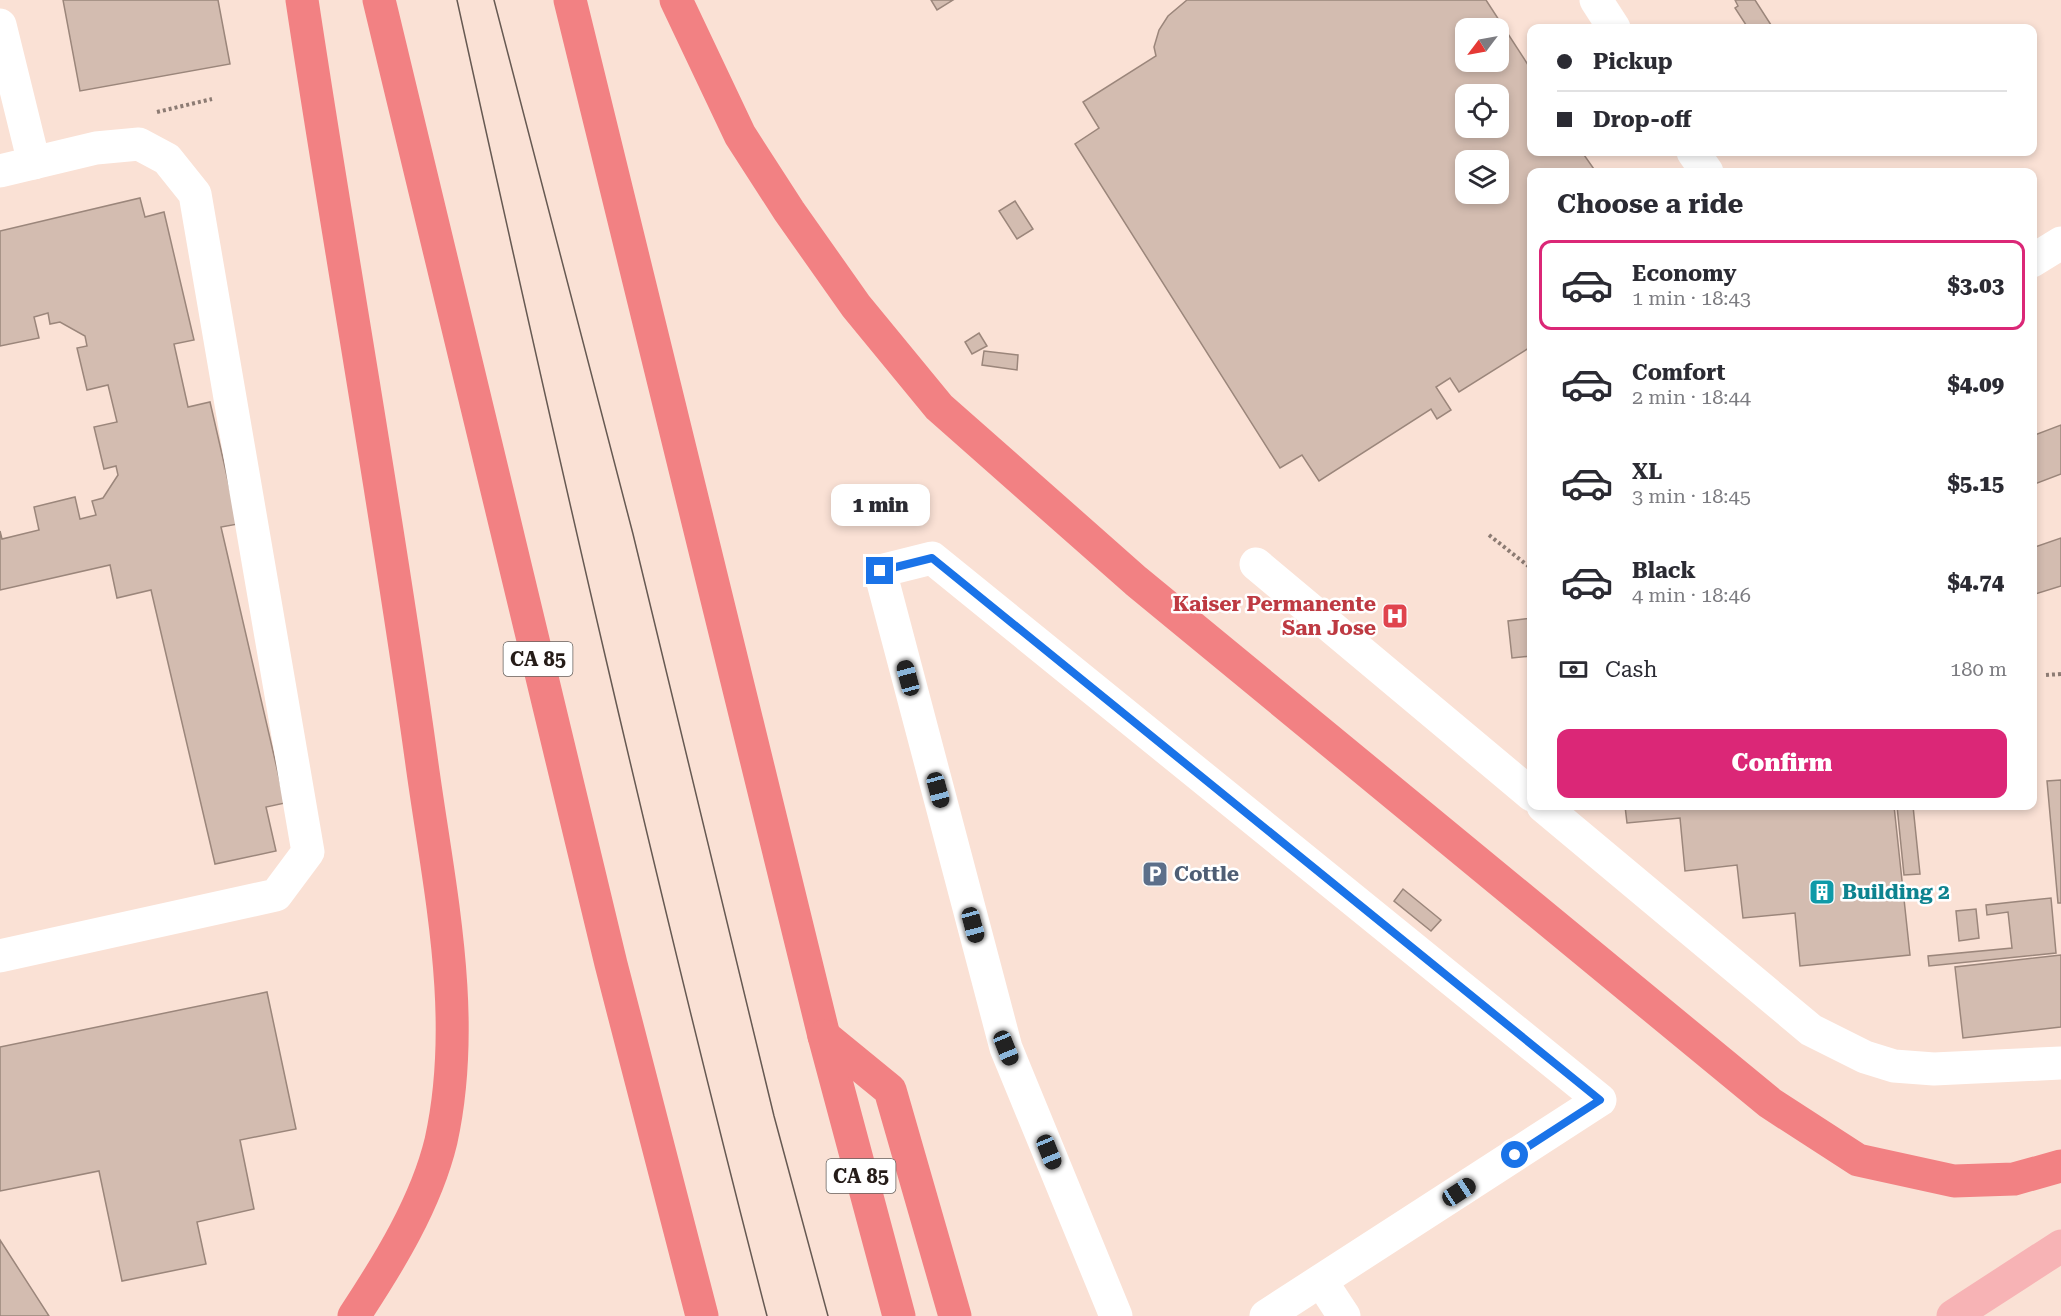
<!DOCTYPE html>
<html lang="en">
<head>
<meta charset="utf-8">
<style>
  :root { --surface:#fff; --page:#f2f2f3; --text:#2b2b33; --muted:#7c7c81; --line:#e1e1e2; --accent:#db2777 }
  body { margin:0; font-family:"Roboto Serif",serif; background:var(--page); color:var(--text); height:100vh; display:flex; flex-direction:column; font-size:22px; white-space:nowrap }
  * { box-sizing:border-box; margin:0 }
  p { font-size:20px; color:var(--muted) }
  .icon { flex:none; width:33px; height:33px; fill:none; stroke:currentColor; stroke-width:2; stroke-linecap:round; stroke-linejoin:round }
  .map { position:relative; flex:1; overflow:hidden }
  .panel { position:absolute; left:1527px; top:168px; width:510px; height:642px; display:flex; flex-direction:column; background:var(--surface); border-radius:12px; box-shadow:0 3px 9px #0003 }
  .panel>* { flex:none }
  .banner { position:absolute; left:1527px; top:24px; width:510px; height:132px; border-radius:12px; box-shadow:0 3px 9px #0003; display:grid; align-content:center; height:132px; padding:0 30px; background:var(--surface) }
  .needle { width:39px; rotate:238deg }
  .controls { position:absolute; left:1455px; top:18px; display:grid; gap:12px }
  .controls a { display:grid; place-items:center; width:54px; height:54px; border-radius:12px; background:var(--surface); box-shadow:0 3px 9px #0003; font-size:30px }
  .end { position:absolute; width:27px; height:27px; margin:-14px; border:8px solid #1a73e8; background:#fff; box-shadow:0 0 0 3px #fff }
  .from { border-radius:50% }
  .bubble { position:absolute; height:42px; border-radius:12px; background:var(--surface); box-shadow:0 3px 9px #0003; font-size:20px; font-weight:800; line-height:42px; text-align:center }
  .car { position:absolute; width:18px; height:36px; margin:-18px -9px; border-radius:8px; box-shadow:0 0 4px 2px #0007; background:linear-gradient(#222 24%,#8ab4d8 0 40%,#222 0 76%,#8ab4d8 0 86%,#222 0) }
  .banner b { display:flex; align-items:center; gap:21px; height:57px; font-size:22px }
  .banner b+b { border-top:2px solid var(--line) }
  .banner i { width:15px; height:15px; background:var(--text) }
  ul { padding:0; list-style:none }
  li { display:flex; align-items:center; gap:18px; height:90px; margin:0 12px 9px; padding:0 18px; border:3px solid transparent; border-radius:12px }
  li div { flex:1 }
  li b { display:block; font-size:22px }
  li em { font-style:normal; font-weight:800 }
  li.on { border-color:var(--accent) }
  li>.icon { width:54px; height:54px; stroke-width:1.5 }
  h2 { padding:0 30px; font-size:27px; line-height:72px }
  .pay { display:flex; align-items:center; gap:15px; height:66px; padding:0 30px; font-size:22px }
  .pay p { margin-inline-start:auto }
  .primary-button { display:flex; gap:12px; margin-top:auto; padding:12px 30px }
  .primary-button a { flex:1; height:69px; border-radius:12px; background:var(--accent); color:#fff; font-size:24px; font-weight:800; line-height:69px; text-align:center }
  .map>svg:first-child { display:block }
  .building { fill:#d3bcb0; stroke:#9b867b; stroke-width:1.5; fill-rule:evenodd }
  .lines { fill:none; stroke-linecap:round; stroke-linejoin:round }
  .path { stroke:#8c7b73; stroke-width:4; stroke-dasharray:3 3; stroke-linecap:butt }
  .minor { stroke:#fff; stroke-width:33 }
  .major { stroke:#f7b3b5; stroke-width:33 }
  .highway { stroke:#f28183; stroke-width:33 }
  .tram { stroke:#665952; stroke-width:1.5 }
  .route { stroke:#1a73e8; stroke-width:8 }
  .labels { text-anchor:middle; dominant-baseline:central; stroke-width:5; stroke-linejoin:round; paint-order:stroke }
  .shield { fill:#fff; stroke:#66605d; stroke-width:1.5 }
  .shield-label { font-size:20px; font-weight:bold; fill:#251c18 }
  .health-label { font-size:21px; font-weight:bold; fill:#be3a42; stroke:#fff; text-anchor:end }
  .service-label { font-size:21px; font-weight:bold; fill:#4e5e75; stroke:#fff; text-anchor:start }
  .culture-label { font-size:21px; font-weight:bold; fill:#0d838f; stroke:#fff; text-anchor:start }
</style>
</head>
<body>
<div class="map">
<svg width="2061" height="1316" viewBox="0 0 2061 1316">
  <rect width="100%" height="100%" fill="#fae1d5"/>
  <!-- building -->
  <g class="building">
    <path d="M63,0H218L230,64L80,91Z"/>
    <path d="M931,0H953L937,10Z"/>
    <path d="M1187,0H1486L1532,71V152H1582L1596,172H1532V346L1459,392L1450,378L1436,387L1451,410L1437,419L1431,409L1319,481L1302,455L1280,468L1075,144L1099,128L1083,102L1156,56L1154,47L1159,30L1168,16ZM1466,28H1498V62H1466ZM1466,94H1498V128H1466ZM1466,160H1498V194H1466Z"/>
    <path d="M1735,0H1755L1773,28H1748L1735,8L1738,6Z"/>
    <path d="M140,198L145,217L164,212L194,340L174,344L188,407L210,402L238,524L221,527L285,803L266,807L276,851L215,864L151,590L117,598L110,565L0,590V531L2,539L39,530L34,507L75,497L80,519L96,515L92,501L103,498L118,475L116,466L104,469L94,427L117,422L108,385L87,390L77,348L87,346L85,336L60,322L50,324L48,313L34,317L39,338L0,346V231Z"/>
    <path d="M1015,201L1033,229L1017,239L999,211Z"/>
    <path d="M979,333L987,346L972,354L965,342Z"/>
    <path d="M984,351L1018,355L1017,370L982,365Z"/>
    <path d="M2061,425V474L2032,485V436Z"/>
    <path d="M2061,538V586L2032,595V548Z"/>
    <path d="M1532,618V656L1512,658L1508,621Z"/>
    <path d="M2061,780V903H2058L2047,781Z"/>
    <path d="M1625,806H1894L1910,955L1800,966L1795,913L1743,918L1737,865L1685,871L1680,818L1627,823Z"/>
    <path d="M1897,806H1913L1920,874L1904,875Z"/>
    <path d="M1403,889L1441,920L1431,931L1394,901Z"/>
    <path d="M2051,898L2056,953L1929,966L1928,956L2012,948L2008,912L1987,915L1986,905Z"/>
    <path d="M1976,909L1979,938L1959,941L1956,911Z"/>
    <path d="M2061,955V1027L1963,1038L1955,967Z"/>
    <path d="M267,992L296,1129L240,1140L254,1209L197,1222L206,1264L122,1281L99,1171L0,1191V1047Z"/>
    <path d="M0,1240L49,1316H0Z"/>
  </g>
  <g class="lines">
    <!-- path -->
    <g class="path">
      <path d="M157,112L212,99"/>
      <path d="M1489,535L1532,569"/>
      <path d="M2046,675L2061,674"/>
    </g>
    <!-- minor -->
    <g class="minor">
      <path d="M1596,0L1614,28"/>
      <path d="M0,25L34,163"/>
      <path d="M1693,152L1707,172"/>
      <path d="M0,171L96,148L139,144L167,159L195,194L308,852L276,895L0,956"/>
      <path d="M2032,261L2061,243"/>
      <path d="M1256,564L1532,795"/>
      <path d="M1543,806L1811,1030L1865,1057L1894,1066L1934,1069L2061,1063"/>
      <path d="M1321,1281L1344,1316"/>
      <path d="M1116,1316L1006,1048L880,571L932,558L1600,1100L1266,1316"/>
    </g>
    <!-- major -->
    <path class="major" d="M1953,1316L2061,1246"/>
    <!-- highway -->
    <g class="highway">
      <path d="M302,0C340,253 386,504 421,757C438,884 469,1014 441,1141C426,1203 389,1263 354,1316"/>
      <path d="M379,0L611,964L702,1316"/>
      <path d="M570,0L824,1036L899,1316"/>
      <path d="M676,0L740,135L789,211L856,306L939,407L1136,581L1770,1103L1858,1160L1954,1181L2014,1179L2061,1166"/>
      <path d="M824,1036L890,1090L955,1316"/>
    </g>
    <!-- tram -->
    <g class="tram">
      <path d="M457,0C554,440 654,880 767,1316"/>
      <path d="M494,0L633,534L774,1116L828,1316"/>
    </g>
  </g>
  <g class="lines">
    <!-- route -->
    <path class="route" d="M880,571L932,558L1600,1100L1515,1155"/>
  </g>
  <!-- icons -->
  <defs>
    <g id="hospital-square" transform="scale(1.35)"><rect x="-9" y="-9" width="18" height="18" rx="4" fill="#e0444e" stroke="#fff"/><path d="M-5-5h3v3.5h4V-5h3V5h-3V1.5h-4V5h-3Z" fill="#fff"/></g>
    <g id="parking-square" transform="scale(1.35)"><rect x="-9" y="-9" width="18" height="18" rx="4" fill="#5c6f8a" stroke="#fff"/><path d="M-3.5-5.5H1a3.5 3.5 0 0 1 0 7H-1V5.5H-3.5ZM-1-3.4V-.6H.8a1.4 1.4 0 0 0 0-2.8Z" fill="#fff"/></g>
    <g id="building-square" transform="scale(1.35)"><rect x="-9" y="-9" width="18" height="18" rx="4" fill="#0f9aa8" stroke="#fff"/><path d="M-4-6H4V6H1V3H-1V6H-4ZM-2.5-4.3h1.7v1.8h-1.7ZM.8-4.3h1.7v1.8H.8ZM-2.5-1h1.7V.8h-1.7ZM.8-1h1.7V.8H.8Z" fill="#fff"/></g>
  </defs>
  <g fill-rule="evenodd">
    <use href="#hospital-square" x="1395" y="616"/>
    <use href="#parking-square" x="1155" y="874"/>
    <use href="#building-square" x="1822" y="892"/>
  </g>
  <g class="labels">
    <!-- shield labels -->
    <g class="shield">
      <rect x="503.5" y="642" width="69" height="34" rx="4.5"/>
      <rect x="826.5" y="1159" width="69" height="34" rx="4.5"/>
    </g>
    <g class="shield-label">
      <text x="538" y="659">CA 85</text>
      <text x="861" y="1176">CA 85</text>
    </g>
    <!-- health labels -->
    <g class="health-label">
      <text x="1376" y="604">Kaiser Permanente<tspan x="1376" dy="24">San Jose</tspan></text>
    </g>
    <!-- service labels -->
    <g class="service-label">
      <text x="1174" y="874">Cottle</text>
    </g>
    <!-- culture labels -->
    <g class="culture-label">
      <text x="1842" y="892">Building 2</text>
    </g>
  </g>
</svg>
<div class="controls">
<a><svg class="needle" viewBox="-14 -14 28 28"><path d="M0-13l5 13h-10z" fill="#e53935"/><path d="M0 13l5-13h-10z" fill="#7c7c81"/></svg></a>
<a><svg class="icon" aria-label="locate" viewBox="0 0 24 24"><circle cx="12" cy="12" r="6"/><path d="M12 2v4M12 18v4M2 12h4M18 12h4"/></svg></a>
<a><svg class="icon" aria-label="layers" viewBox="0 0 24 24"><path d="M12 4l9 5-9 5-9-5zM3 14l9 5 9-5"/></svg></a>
</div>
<i class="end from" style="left:1515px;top:1155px"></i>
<i class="end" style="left:880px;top:571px"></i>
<div class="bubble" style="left:831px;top:484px;width:99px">1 min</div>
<i class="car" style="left:908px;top:678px;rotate:345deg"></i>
<i class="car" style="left:938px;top:790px;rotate:165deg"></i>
<i class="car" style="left:973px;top:925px;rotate:165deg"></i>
<i class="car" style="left:1006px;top:1048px;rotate:158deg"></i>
<i class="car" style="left:1049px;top:1152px;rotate:158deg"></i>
<i class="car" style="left:1459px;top:1192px;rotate:57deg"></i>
<div class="banner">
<b><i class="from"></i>Pickup</b>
<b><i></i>Drop-off</b>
</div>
<section class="panel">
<h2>Choose a ride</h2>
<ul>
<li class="on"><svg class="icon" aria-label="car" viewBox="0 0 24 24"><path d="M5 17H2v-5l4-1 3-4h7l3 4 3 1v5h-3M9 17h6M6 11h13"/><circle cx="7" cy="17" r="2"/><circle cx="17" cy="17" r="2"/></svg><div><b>Economy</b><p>1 min · 18:43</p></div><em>$3.03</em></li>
<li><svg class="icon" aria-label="car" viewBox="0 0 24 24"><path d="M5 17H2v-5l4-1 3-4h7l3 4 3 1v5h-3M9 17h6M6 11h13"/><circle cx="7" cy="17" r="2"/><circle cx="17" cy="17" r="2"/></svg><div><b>Comfort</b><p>2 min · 18:44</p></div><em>$4.09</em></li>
<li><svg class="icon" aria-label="car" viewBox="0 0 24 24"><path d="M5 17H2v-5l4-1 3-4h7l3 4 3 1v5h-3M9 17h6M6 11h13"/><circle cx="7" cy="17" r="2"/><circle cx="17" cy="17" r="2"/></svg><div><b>XL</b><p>3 min · 18:45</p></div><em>$5.15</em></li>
<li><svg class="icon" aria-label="car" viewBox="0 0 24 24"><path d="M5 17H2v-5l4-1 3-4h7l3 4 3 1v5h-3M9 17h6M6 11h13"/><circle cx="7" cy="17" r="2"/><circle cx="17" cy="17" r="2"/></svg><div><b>Black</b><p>4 min · 18:46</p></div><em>$4.74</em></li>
</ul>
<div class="pay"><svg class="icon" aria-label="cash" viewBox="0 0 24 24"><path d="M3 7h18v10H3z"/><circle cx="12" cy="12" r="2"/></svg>Cash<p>180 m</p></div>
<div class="primary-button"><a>Confirm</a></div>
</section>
</div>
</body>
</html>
